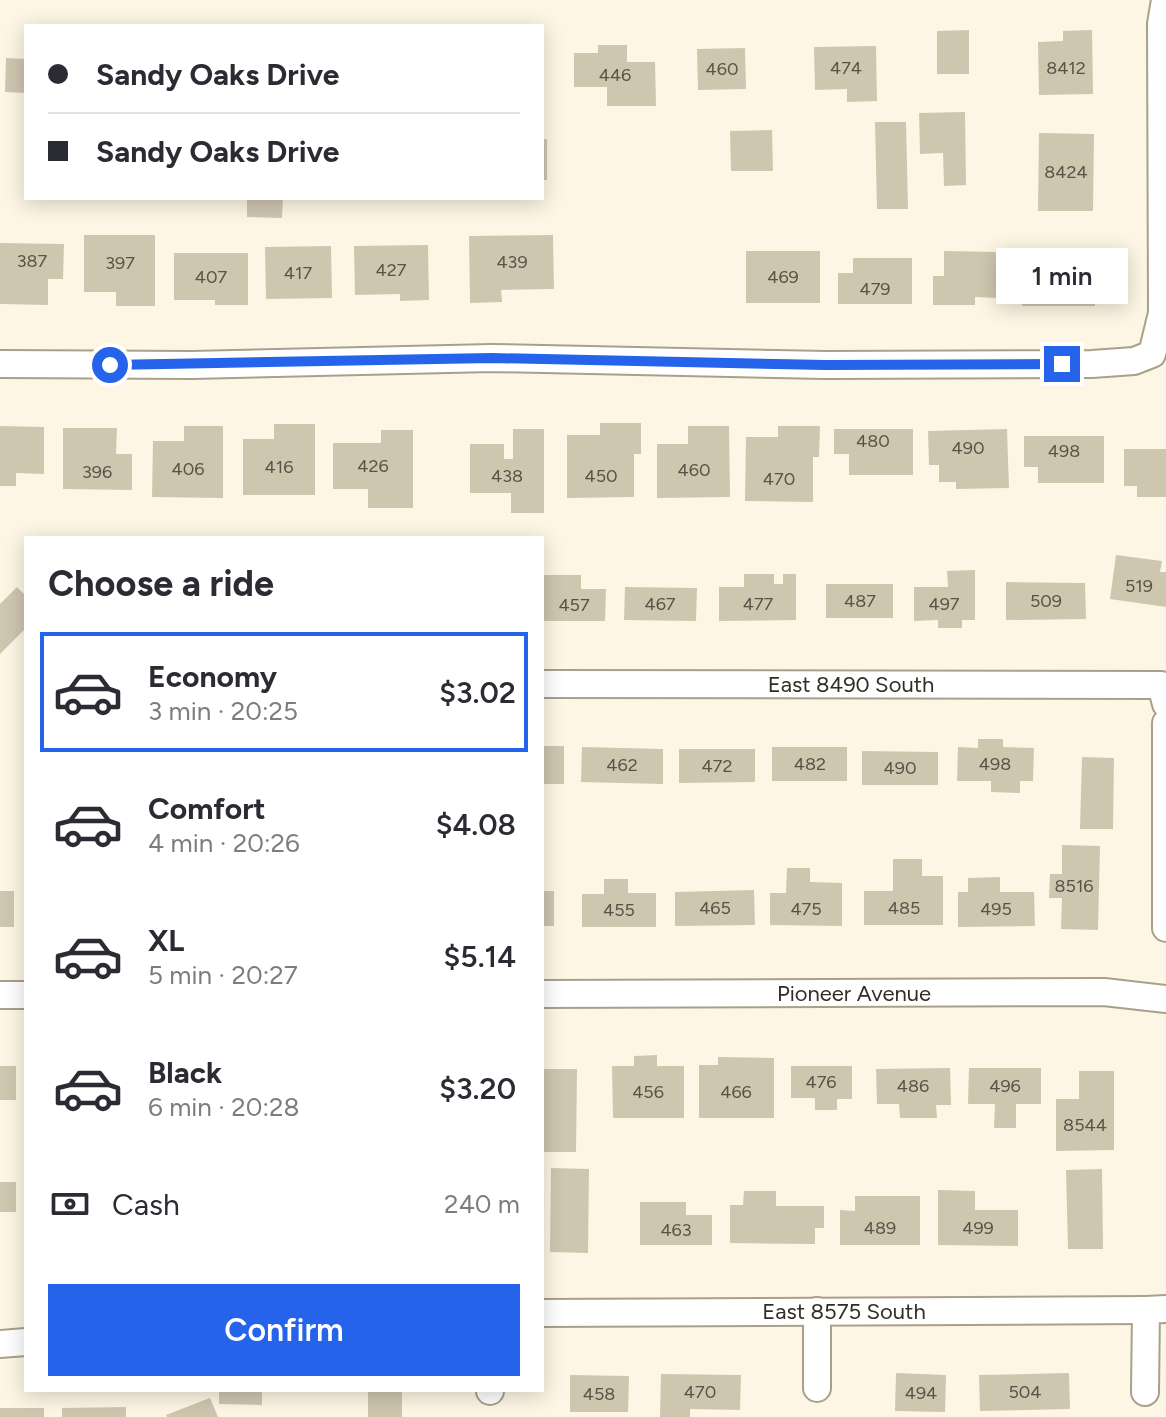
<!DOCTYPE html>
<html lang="en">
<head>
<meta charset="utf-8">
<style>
  :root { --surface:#fff; --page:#f2f2f3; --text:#2b2b33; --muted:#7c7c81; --line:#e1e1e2; --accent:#2563eb }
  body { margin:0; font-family:Figtree,sans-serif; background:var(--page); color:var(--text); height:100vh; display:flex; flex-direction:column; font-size:30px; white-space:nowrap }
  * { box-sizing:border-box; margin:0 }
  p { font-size:26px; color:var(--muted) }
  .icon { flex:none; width:44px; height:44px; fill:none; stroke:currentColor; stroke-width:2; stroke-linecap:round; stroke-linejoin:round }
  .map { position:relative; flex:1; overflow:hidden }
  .drawer { position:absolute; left:24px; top:536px; width:520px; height:856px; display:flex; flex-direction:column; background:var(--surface); border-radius:0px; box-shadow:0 4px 20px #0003 }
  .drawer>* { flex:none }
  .guide { position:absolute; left:24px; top:24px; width:520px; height:176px; border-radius:0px; box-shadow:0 4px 20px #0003; display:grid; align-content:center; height:176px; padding:0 24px; background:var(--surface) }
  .end { position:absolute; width:36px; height:36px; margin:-18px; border:10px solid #2563eb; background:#fff; box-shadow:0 0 0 4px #fff }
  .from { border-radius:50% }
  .bubble { position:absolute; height:56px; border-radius:0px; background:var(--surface); box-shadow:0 4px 20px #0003; font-size:26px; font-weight:600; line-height:56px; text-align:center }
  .guide b { display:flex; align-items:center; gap:28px; height:76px; font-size:30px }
  .guide b+b { border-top:2px solid var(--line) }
  .guide i { width:20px; height:20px; background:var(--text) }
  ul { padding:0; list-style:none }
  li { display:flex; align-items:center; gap:24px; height:120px; margin:0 16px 12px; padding:0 8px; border:4px solid transparent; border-radius:0px }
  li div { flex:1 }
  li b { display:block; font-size:30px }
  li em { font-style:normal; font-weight:600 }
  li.selected { border-color:var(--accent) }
  li>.icon { width:72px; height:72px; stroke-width:1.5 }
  h2 { padding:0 24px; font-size:36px; line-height:96px }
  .pay { display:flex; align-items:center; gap:20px; height:88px; padding:0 24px; font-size:30px }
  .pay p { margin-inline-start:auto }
  .action { display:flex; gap:16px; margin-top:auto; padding:16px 24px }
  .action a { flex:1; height:92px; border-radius:0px; background:var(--accent); color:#fff; font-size:32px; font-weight:600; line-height:92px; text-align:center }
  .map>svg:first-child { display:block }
  .building { fill:#cfc6b0 }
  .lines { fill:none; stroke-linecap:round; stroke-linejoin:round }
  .minor-casing { stroke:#a9a08b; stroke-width:30 }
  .minor { stroke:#fff; stroke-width:26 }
  .route { stroke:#2563eb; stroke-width:10 }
  .labels { text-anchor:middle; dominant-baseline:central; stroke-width:6; stroke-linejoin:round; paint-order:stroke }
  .number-label { font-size:18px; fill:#585347 }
  .street-label { font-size:22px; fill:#312d24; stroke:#fff }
</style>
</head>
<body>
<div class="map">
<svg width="1166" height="1417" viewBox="0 0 1166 1417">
  <rect width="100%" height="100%" fill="#fef6e4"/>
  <!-- building -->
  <g class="building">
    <path d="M969,30V74H937V31Z"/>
    <path d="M1092,30L1093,94L1039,95L1038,42L1063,41V31Z"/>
    <path d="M598,45H627V62H655L656,106H607V87H574V53H598Z"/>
    <path d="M876,46L877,101L847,102V89L815,90L814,47Z"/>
    <path d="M745,48L746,89L698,90L697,49Z"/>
    <path d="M6,58L26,59V93L5,92Z"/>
    <path d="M965,112L966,185L944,186L943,153L920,154L919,113Z"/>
    <path d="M875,122H906L908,209H877Z"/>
    <path d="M772,130L773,171H731L730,131Z"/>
    <path d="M1039,133L1094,134L1093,211H1038Z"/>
    <rect x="542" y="139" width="5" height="41"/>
    <path d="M247,198H283L282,218L247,217Z"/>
    <path d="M84,235H155V306H116V292H84Z"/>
    <path d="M553,235L554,289L501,290L502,302L470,303L469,236Z"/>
    <path d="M0,243L64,244L63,279H48V305L0,304Z"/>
    <path d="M428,245L429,300L400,301V294L355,295L354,246Z"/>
    <path d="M331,246L332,298L266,299L265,247Z"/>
    <rect x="746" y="251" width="74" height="52"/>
    <path d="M944,251L999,252L998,298L975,297V305H933V276H944Z"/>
    <path d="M174,253H248V305H215V300H174Z"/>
    <path d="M853,258H912V304H838V273H853Z"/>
    <path d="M1033,260L1095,261V306H1022V272H1033Z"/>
    <path d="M600,423H641V454H634V497L567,498V435H600Z"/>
    <path d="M274,424H315V495H243V439H274Z"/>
    <path d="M0,426L44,427V474L16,473V486H0Z"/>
    <path d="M184,426H223V498L152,497L153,441H184Z"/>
    <path d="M688,426H729L730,497L657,498V444H688Z"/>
    <path d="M778,426H820L819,457H813V502L745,501L746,437H778Z"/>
    <path d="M63,428H117L116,454H132V490L63,489Z"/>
    <path d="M513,429H544V513H511V493H470V444H504V459H513Z"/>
    <path d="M834,429H913V475H849V454H834Z"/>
    <path d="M1007,429L1009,488L956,489V482H939V465H929L928,431Z"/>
    <path d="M381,430H413V508H368V489H333V443H381Z"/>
    <path d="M1024,436H1104V483H1038V467H1024Z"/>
    <path d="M1124,449H1166V497H1137V486H1124Z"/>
    <path d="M1116,555L1162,561L1160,572H1166V607L1110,599Z"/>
    <path d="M975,570V620H962V628H938V620L914,621V587H948L947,571Z"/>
    <path d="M744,574H774V584H783V574H796V620L719,621V587H744Z"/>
    <path d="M542,575H581V589H606L605,621H542Z"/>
    <path d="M1006,582L1085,583L1086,619L1006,620Z"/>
    <rect x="826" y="584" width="67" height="34"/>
    <path d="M17,587L26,596V628L0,654V604Z"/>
    <path d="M625,587L697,588L696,621L624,620Z"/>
    <path d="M978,739H1003V747L1034,748L1033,781H1020V793L991,792V781H957L958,747L978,748Z"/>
    <rect x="542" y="746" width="22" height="38"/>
    <path d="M582,747L663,749V784L581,782Z"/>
    <rect x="772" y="747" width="75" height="34"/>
    <path d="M679,749H755V782L679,783Z"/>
    <path d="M862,751L938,752V785H862Z"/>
    <path d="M1082,757L1114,758L1113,829H1080Z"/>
    <path d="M1062,845L1100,846L1098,930L1061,929L1062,898H1049L1050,874H1062Z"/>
    <path d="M893,859H922V876H943V925H864V891H893Z"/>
    <path d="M787,868H810V882L842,883V926L770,925V893H786Z"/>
    <path d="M1000,877V892H1034L1035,926L958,927V892H968V878Z"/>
    <path d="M604,879H628V893H656V927H582V894H604Z"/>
    <path d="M754,890L755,925L675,926V892Z"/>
    <rect x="0" y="891" width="14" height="36"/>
    <rect x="542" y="891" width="12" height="35"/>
    <path d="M657,1055V1066H684V1118H613L612,1066H634V1056Z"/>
    <path d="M718,1057L774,1058V1118H699V1065H718Z"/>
    <rect x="0" y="1066" width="16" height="34"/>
    <path d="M791,1066H852V1099H837V1110H815V1098H791Z"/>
    <path d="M950,1068L951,1105H936L937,1118H900L899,1104H877L876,1069Z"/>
    <path d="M969,1068H1041V1104H1016V1128H994L995,1104H968Z"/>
    <path d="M542,1069H577L576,1152H542Z"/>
    <path d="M1079,1071H1114V1150L1056,1151V1099H1079Z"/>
    <path d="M551,1168L589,1169L588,1253L550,1252Z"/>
    <path d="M1102,1169L1103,1249H1068L1066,1170Z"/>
    <rect x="0" y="1182" width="16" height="30"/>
    <path d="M938,1190L975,1191V1210H1018V1246L938,1245Z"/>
    <path d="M744,1191H776V1206H824V1228H815V1244L730,1243V1205H743Z"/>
    <path d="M855,1196H920V1245H840V1210L855,1211Z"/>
    <path d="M640,1202H686V1215H712V1245H640Z"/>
    <path d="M896,1373L946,1375L945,1412L895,1411Z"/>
    <path d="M1069,1373L1070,1409L980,1411L979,1375Z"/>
    <path d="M661,1374L741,1375L740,1410L690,1409V1417H660Z"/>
    <path d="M570,1375L629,1376L628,1412H570Z"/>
    <path d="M219,1390H262V1405L219,1404Z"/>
    <rect x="368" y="1390" width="34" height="27"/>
    <path d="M210,1398L218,1417H167L166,1415Z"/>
    <path d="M126,1407V1417H62V1408Z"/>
    <rect x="0" y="1408" width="44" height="9"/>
  </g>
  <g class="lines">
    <!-- minor casing -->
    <g class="minor-casing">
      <g id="minor">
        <path d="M0,364L192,365L492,358L826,365L1092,364L1134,361L1152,354L1162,313L1161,24L1165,0"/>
        <path d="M542,684L1161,685L1166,704"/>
        <path d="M1166,723V928"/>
        <path d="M542,994L1104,992L1166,999"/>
        <path d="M0,995H26"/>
        <path d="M817,1311V1388"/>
        <path d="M542,1313L1146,1310"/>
        <path d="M0,1344L26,1342"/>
        <path d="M490,1391V1390"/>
        <path d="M1145,1392L1146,1310L1166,1309"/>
      </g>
    </g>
    <!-- minor -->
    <use href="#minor" class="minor"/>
  </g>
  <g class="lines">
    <!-- route -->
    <path class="route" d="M110,365L492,358L826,365L1062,364"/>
  </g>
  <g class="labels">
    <!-- number labels -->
    <g class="number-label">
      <text x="846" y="68">474</text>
      <text x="1066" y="68">8412</text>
      <text x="722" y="69">460</text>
      <text x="615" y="75">446</text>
      <text x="1066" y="172">8424</text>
      <text x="32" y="261">387</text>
      <text x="512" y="262">439</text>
      <text x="120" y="263">397</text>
      <text x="391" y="270">427</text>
      <text x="298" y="273">417</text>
      <text x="211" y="277">407</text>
      <text x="783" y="277">469</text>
      <text x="875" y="289">479</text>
      <text x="873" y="441">480</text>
      <text x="968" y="448">490</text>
      <text x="1064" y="451">498</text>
      <text x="373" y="466">426</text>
      <text x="279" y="467">416</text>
      <text x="188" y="469">406</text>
      <text x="694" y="470">460</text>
      <text x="97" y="472">396</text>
      <text x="507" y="476">438</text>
      <text x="601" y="476">450</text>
      <text x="779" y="479">470</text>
      <text x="1139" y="586">519</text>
      <text x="860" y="601">487</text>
      <text x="1046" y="601">509</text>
      <text x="660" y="604">467</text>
      <text x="758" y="604">477</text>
      <text x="944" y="604">497</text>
      <text x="574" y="605">457</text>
      <text x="810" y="764">482</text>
      <text x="995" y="764">498</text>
      <text x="622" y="765">462</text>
      <text x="717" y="766">472</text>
      <text x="900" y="768">490</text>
      <text x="1074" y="886">8516</text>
      <text x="715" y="908">465</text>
      <text x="904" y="908">485</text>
      <text x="806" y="909">475</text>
      <text x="996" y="909">495</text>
      <text x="619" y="910">455</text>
      <text x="821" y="1082">476</text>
      <text x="913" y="1086">486</text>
      <text x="1005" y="1086">496</text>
      <text x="648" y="1092">456</text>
      <text x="736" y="1092">466</text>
      <text x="1085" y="1125">8544</text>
      <text x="880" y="1228">489</text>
      <text x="978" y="1228">499</text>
      <text x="676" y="1230">463</text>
      <text x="700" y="1392">470</text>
      <text x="1025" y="1392">504</text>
      <text x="921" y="1393">494</text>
      <text x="599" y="1394">458</text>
    </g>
    <!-- street labels -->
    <g class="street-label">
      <text x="851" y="684">East 8490 South</text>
      <text x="854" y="993">Pioneer Avenue</text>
      <text x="844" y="1311">East 8575 South</text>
    </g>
  </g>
</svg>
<i class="end from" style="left:110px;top:365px"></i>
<i class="end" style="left:1062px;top:364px"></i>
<div class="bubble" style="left:996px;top:248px;width:132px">1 min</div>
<div class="guide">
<b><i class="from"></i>Sandy Oaks Drive</b>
<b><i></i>Sandy Oaks Drive</b>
</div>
<section class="drawer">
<h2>Choose a ride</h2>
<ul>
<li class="selected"><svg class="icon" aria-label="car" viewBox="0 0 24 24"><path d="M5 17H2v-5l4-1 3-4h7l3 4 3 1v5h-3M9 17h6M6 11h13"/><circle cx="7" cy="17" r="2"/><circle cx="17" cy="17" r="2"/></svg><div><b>Economy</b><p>3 min · 20:25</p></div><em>$3.02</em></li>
<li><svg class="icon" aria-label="car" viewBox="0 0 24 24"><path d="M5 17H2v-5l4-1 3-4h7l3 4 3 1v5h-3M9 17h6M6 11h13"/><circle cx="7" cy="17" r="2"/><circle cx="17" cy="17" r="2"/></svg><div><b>Comfort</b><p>4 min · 20:26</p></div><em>$4.08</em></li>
<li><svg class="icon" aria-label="car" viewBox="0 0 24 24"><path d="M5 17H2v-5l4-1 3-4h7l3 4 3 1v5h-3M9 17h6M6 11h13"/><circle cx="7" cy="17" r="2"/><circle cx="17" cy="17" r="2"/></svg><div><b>XL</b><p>5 min · 20:27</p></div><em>$5.14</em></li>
<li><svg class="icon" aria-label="car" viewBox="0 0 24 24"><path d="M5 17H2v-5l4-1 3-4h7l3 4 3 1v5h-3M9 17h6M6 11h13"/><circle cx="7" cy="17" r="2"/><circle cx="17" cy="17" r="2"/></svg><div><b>Black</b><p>6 min · 20:28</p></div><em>$3.20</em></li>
</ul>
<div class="pay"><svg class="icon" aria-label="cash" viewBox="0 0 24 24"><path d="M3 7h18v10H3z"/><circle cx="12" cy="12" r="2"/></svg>Cash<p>240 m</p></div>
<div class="action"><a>Confirm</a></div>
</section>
</div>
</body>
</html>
